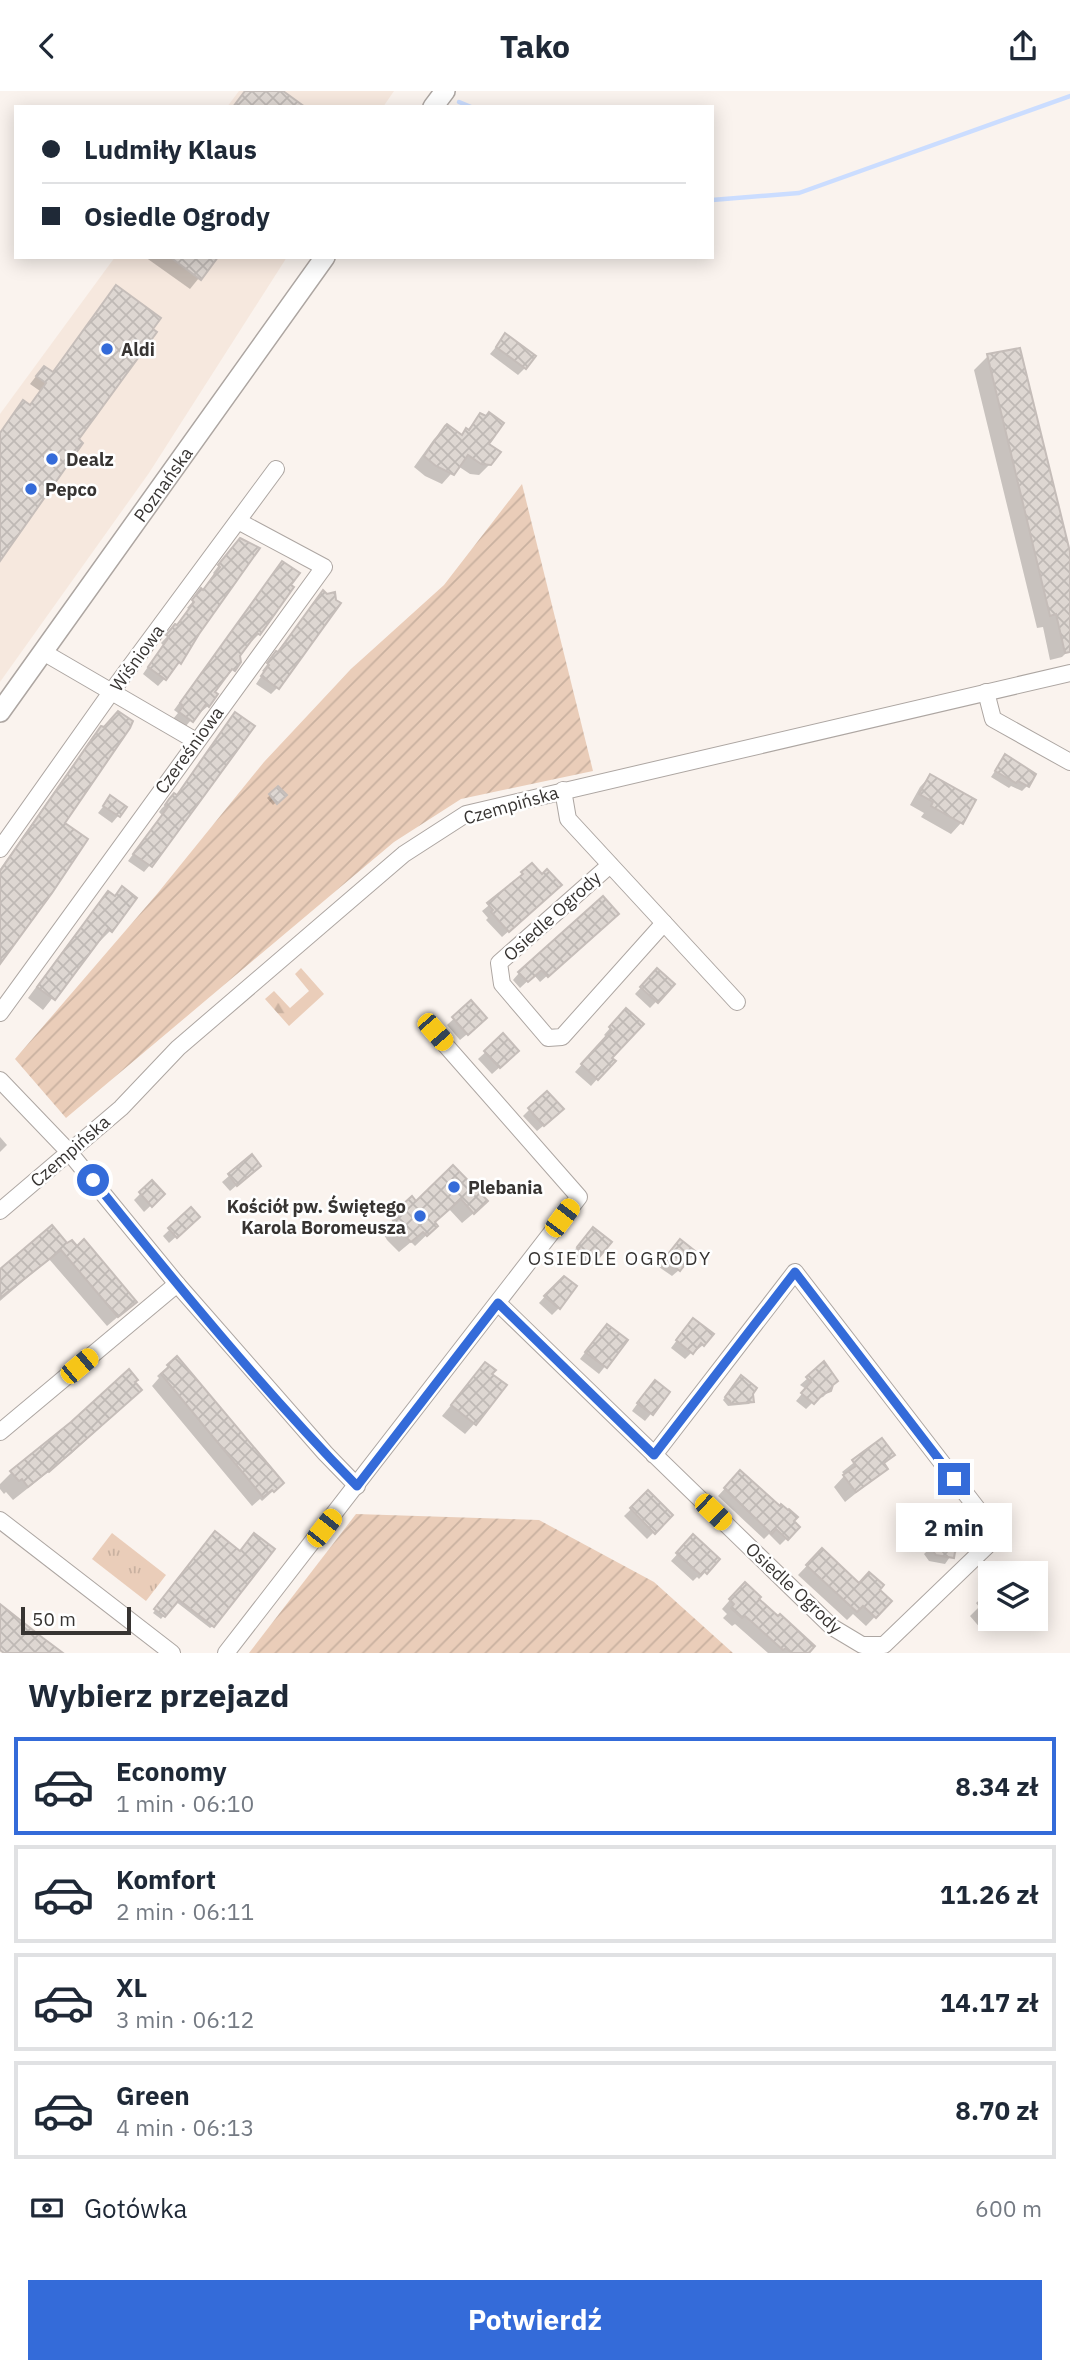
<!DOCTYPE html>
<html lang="pl">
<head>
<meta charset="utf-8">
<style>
  :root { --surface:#fff; --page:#f2f2f3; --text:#1f2937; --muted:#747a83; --line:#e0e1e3; --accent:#346bd9 }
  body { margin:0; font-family:"IBM Plex Sans",sans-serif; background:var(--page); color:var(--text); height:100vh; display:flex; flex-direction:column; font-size:26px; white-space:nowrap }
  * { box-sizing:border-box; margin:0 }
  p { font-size:23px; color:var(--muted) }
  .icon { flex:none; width:38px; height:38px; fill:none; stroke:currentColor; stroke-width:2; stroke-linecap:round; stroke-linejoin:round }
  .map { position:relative; height:1562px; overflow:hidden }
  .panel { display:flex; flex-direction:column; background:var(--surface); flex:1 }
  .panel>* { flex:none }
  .guide { position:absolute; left:14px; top:14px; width:700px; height:154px; border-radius:0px; box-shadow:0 4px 18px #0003; display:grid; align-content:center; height:154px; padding:0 28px; background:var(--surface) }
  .tools { position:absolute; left:978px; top:1470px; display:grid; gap:14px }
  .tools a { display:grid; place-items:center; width:70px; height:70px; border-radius:0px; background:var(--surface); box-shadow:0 4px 18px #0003; font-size:35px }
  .scale { position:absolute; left:21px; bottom:18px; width:110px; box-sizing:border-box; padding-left:7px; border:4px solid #373432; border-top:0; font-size:19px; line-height:24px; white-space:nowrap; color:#373432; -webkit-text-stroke:5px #fff; paint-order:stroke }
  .end { position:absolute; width:32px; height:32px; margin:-16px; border:9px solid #346bd9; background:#fff; box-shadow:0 0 0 4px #fff }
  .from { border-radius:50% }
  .bubble { position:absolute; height:49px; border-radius:0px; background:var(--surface); box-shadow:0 4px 18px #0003; font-size:23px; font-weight:800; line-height:49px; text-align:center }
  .car { position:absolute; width:21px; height:42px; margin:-21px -10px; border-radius:9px; box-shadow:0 0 5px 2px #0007; background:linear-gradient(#f5c518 24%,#345 0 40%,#f5c518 0 76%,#345 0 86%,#f5c518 0) }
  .guide b { display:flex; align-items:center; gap:24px; height:66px; font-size:26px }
  .guide b+b { border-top:2px solid var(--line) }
  .guide i { width:18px; height:18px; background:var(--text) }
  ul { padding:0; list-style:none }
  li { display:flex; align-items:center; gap:21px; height:98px; margin:0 14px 10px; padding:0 14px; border:4px solid var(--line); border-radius:0px }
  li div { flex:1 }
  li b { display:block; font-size:26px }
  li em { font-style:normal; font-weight:800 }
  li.on { border-color:var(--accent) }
  li>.icon { width:63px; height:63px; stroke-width:1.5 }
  h2 { padding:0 28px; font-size:32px; line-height:84px }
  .pay { display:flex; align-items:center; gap:18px; height:77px; padding:0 28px; font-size:26px }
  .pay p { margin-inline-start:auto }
  .action { display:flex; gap:14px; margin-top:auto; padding:14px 28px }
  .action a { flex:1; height:80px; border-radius:0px; background:var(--accent); color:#fff; font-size:28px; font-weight:800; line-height:80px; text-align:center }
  header { display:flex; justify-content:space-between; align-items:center; height:91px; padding:0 28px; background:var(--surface); font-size:32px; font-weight:800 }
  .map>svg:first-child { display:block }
  .built { fill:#f6e8de }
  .forest { fill:url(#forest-firs) }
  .park { fill:url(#park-tufts) }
  .garden { fill:url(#garden-furrows) }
  .shadow { fill:#0003 }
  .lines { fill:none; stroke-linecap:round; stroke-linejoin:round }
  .stream { stroke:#cbddff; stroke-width:4.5 }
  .building { fill:url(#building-cross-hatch); stroke:#c5bdb9; stroke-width:2 }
  .minor-casing { stroke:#ada6a2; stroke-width:18 }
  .tertiary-casing { stroke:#ada6a2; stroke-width:22 }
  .minor { stroke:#fff; stroke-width:16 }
  .tertiary { stroke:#fff; stroke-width:19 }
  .route { stroke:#346bd9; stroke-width:9 }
  .poi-dot { fill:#346bd9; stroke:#fff; stroke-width:2.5 }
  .labels { text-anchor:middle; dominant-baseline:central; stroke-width:5; stroke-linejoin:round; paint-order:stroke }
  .poi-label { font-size:18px; font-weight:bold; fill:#373432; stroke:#fff; text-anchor:start }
  .street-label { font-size:18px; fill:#373432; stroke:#fff }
  .neighbourhood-label { font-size:19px; letter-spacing:2px; fill:#373432; stroke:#fff }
</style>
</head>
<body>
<header><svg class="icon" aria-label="back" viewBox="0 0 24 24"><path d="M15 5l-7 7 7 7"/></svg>Tako<svg class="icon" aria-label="share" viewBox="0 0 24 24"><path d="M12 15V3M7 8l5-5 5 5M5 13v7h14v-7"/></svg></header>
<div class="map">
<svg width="1070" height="1562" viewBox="0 0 1070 1562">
  <defs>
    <pattern id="forest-firs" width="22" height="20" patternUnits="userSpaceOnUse" patternTransform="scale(1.75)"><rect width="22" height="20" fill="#eacdb9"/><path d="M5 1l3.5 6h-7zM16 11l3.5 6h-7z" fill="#c9b1a0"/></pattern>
    <pattern id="park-tufts" width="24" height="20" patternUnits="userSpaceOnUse" patternTransform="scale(1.75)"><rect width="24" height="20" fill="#eacdb9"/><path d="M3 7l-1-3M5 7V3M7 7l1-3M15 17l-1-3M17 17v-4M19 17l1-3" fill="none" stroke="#c9b1a0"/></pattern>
    <pattern id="garden-furrows" width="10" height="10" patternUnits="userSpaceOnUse" patternTransform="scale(1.75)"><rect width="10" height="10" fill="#eacdb9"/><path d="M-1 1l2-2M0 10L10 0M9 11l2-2" fill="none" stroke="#c9b1a0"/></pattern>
    <pattern id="building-cross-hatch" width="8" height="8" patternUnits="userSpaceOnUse" patternTransform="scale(1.75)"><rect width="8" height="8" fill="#ded7d2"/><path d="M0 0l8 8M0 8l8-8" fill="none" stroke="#bfb9b5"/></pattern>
  </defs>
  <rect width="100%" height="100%" fill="#faf3ee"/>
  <!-- built -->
  <g class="built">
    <path d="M239,0H394L383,16H227Z"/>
    <path d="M115,166H287L149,382L0,591V323Z"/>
  </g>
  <!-- forest -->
  <path class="forest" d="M301,877L324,903L289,935L265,908L274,900L290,917L309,900L295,883Z"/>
  <!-- park -->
  <path class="park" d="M112,1442L166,1484L146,1510L92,1468Z"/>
  <!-- garden -->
  <g class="garden">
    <path d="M522,393L593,680L461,708L394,751L66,1027L15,968L157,803L264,671L351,578L444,494Z"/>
    <path d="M356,1423L539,1429L654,1491L733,1562H249Z"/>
  </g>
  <!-- shadow -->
  <g class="shadow">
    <path d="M145,166H216L190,198Z"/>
    <path d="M116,196L76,349L0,467V342L16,319L23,312L29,315L40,300L30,293L37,284L51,283Z"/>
    <path d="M506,244L525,277L518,284L490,263Z"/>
    <path d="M988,265L1070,470V558L1062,566L1050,569L1043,536L1037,537L974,279Z"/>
    <path d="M481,324L490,373L479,384L470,383L458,375L442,393L425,385L414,376L434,348L446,336L461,346Z"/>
    <path d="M233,456L246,471L179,572L158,595L143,583L163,554L161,552L176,536L189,518L187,517L202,500L214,483L213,482Z"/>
    <path d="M282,472L259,543L252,550L250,548L238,566L241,568L227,586L225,584L212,601L208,615L201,621L199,620L185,636L173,628L178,622L174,619Z"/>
    <path d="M323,502L277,597L271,603L256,593L264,581L262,580Z"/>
    <path d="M229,630L150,774L144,781L128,770L162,724L159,721L162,717L176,705Z"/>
    <path d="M102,637L63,732L0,872V778L93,645Z"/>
    <path d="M1005,665L1027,695L1022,700L1011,695L1009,697L991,686Z"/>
    <path d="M930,685L974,710L961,732L951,743L921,726L924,722L910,714L920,696Z"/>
    <path d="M278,697L284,704L273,714L267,707Z"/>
    <path d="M110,707L125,717L112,732L98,722Z"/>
    <path d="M532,774L553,801L502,846L486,829L488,827L482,820L517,791Z"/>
    <path d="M108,803L114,807H134L110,840L100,850L98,849L43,919L28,907L98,813Z"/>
    <path d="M610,829L540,891L534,884L520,897L513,889L519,882Z"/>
    <path d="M657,879L673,893L650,917L635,903Z"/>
    <path d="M471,912L478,934L460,949L447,934Z"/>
    <path d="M626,919L610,967L613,970L591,995L575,981L607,946L604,944Z"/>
    <path d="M503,945L510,967L492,983L478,968Z"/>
    <path d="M530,1018L555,1025L537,1040L523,1025Z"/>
    <path d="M0,1046L7,1054L0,1061Z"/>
    <path d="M251,1066L252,1081L230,1100L222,1091Z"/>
    <path d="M453,1077L475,1121L462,1132L449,1118L433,1132L436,1135L415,1155L411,1151L399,1161L387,1149L383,1142L394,1131L391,1128L412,1108L416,1112Z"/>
    <path d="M152,1091L163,1103L144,1121L134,1109Z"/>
    <path d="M191,1118L198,1126L169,1152L163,1145Z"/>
    <path d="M587,1145L594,1170L587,1176L571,1163Z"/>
    <path d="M67,1155L135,1211L107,1235L49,1168L0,1210V1179Z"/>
    <path d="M673,1157L679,1179L672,1185L659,1176Z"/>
    <path d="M557,1192L559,1217L552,1224L539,1212Z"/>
    <path d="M687,1236L703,1254L696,1260L694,1259L685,1268L671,1257Z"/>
    <path d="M600,1242L626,1249L599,1283L580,1268Z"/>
    <path d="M177,1267L282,1392L262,1410L260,1408L252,1415L152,1295L159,1287L157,1285Z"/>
    <path d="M485,1273L475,1332L465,1343L442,1325Z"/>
    <path d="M824,1273L831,1295L830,1299L823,1306L816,1308L806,1318L796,1310L806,1298L800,1294Z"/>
    <path d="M738,1289L751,1302L752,1310L749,1313L728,1315L723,1309Z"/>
    <path d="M648,1298L668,1302L645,1330L632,1320Z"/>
    <path d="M125,1313L71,1363L13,1409L6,1401L4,1403L0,1398V1393L12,1381Z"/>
    <path d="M882,1349L893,1364L883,1374L886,1378L845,1411L834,1396L845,1384L842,1381Z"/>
    <path d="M740,1381L798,1436L780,1454L769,1443L764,1448L718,1405Z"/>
    <path d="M648,1402L671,1424L647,1448L624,1425Z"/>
    <path d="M927,1444L952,1463L945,1473L929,1470L924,1463L927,1460L920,1450Z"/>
    <path d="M213,1445V1535L210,1537L175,1510L161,1528L153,1522Z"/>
    <path d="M693,1446L718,1468L699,1488L697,1486L693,1490L671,1470Z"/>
    <path d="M822,1459L859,1494L878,1499L890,1510L866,1535L853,1523L847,1529L798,1484Z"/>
    <path d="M990,1499V1528H994L982,1539L970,1525L979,1516L976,1512Z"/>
    <path d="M736,1502L757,1508L813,1555L807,1562H768L735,1533L732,1535L723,1527L727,1523L722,1518Z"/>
  </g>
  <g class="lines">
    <!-- stream -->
    <g class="stream">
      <path d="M459,11L471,16"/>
      <path d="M712,109L799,102L1070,5"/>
    </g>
  </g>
  <!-- building -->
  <g class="building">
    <path d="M245,0H283L305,16H233Z"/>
    <path d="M170,166H218L201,189Z"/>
    <path d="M116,194L161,227L153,238L157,241L79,348L83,352L0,470V342L23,309L30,314L46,292L36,285L44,275L53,281Z"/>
    <path d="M505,242L536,265L526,278L496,256Z"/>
    <path d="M1020,257L1070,461V561L1065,562L1056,523L1050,525L987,263Z"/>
    <path d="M489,321L504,332L489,353L501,361L491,374L481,373L468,364L454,384L436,375L424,365L445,335L447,333L462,344L466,337L469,339L480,322L486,325Z"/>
    <path d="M240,447L260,457L199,543L181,573L179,571L166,589L148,576L169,546L166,544L175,533L177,534L194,511L192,509L201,497L203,499L220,476L218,474Z"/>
    <path d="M282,470L300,482L291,494L294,496L260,544L257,542L240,565L241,571L235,580L232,578L215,601L218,603L209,616L206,613L193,631L179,621L183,615L180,612Z"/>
    <path d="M323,499L327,503L335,501L336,509L341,512L279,598L261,585L269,574L267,572L276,560L278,561Z"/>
    <path d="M118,620L133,630L130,637L65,732L88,748L52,802L0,873V780L101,635L104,636Z"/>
    <path d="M235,621L255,635L152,776L133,763L168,716L165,714L169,708L174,702L177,704Z"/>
    <path d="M1005,663L1036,683L1029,696L1018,690L1016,692L995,680Z"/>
    <path d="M930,683L976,709L963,733L931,715L933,711L919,703Z"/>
    <path d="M278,695L287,704L277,713L269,703Z"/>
    <path d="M110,704L127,716L120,726L103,715Z"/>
    <path d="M532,772L542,783L547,778L562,794L509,841L491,821L493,819L487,812L523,783L521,781Z"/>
    <path d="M122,795L137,807L112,841L108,838L55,909L37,896L108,800L115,805Z"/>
    <path d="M603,805L619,823L548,886L542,879L528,891L518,881Z"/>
    <path d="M657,877L675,893L658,912L640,896Z"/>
    <path d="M471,909L487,927L468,944L452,926Z"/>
    <path d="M626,917L644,933L612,967L616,970L598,989L581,973L612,939L609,936Z"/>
    <path d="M503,942L519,960L500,977L484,960Z"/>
    <path d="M547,1000L564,1018L544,1035L528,1017Z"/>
    <path d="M252,1063L261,1075L237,1095L228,1083Z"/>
    <path d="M453,1074L488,1110L474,1123L461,1108L435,1131L438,1135L427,1145L423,1141L411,1151L396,1137L398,1135L393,1130L404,1120L401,1115L412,1105L416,1110Z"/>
    <path d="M152,1089L165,1103L152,1116L139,1101Z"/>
    <path d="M191,1116L200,1126L177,1147L168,1137Z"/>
    <path d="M52,1134L67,1152L72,1149L77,1155L84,1148L137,1211L118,1226L61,1159L0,1207V1178Z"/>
    <path d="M593,1136L612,1151L595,1171L577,1156Z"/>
    <path d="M680,1148L695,1160L680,1180L664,1168Z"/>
    <path d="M564,1185L577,1195L560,1218L544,1205Z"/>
    <path d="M693,1227L714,1243L704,1255L701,1252L693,1263L676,1249Z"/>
    <path d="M607,1233L628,1249L607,1277L585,1261Z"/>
    <path d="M177,1265L284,1392L274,1401L272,1399L263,1406L161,1283L169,1276L167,1274Z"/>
    <path d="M824,1270L838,1290L833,1294L831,1300L823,1303L814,1313L801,1302L811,1291L806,1286Z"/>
    <path d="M485,1271L496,1279L492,1283L507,1294L476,1334L451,1314Z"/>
    <path d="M129,1278L138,1289L135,1291L142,1299L49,1381L48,1380L28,1396L22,1388L19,1390L10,1380L71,1331Z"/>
    <path d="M741,1284L757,1297L753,1303L754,1311L731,1313L730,1310L725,1306Z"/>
    <path d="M655,1289L670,1301L653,1324L637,1312Z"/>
    <path d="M882,1347L895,1364L884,1372L888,1378L856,1401L843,1384L856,1375L852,1369Z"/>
    <path d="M740,1379L780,1415L781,1413L788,1419L789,1418L798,1426L794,1430L800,1436L788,1449L776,1438L772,1443L724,1397Z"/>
    <path d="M648,1399L673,1424L655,1443L630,1417Z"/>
    <path d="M939,1433L946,1443L950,1440L962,1456L955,1461L954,1467L936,1464L929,1455L933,1452L926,1443Z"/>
    <path d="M215,1440L240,1460L254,1442L275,1458L214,1536L179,1509L165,1526L154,1518Z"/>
    <path d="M693,1443L720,1468L707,1483L704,1480L701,1484L676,1462Z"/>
    <path d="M822,1457L859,1492L869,1481L884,1494L880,1499L892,1510L876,1527L863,1515L857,1521L806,1474Z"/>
    <path d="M745,1491L761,1506L759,1508L778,1525L780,1523L815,1555L809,1562H792L786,1557L783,1559L752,1531L745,1525L742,1527L731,1517L734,1513L729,1508Z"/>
    <path d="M0,1513L43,1547L63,1562H4L0,1559Z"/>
  </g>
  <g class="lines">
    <!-- minor casing -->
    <g class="minor-casing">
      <g id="minor">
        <path d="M43,561L196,650"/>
        <path d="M986,601L993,628L1070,671"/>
        <path d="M563,699L568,728L737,911"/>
        <path d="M0,758L112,600L276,378"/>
        <path d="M610,774L499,872L502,893L548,947L562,946L664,832"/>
        <path d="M0,922L324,476L238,430"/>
        <path d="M0,989L69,1061L177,1193L325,1362L357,1395"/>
        <path d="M0,1120L121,1017L178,957L404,763L466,723L1070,582"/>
        <path d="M498,1212L832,1536L862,1554H884L988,1454L986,1429L795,1181L654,1364"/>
        <path d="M0,1341L177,1193"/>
        <path d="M0,1429L172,1562"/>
        <path d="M226,1562L579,1106L434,941"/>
      </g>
    </g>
    <!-- tertiary casing -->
    <g class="tertiary-casing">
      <g id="tertiary">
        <path d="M433,16L445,0"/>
        <path id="s1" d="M0,621L325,166"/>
      </g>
    </g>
    <!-- minor -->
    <use href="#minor" class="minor"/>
    <!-- tertiary -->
    <use href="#tertiary" class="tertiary"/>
  </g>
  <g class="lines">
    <!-- route -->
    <path class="route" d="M93,1089C177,1194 263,1299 357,1395L498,1212L654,1364L795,1181L954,1388"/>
  </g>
  <!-- markers -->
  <g class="poi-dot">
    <circle cx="107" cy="258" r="7"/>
    <circle cx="52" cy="368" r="7"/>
    <circle cx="31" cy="398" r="7"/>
    <circle cx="454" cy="1096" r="7"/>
    <circle cx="420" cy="1125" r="7"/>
  </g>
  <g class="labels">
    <!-- poi labels -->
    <g class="poi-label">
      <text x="121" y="258">Aldi</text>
      <text x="66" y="368">Dealz</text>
      <text x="45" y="398">Pepco</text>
      <text x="468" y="1096">Plebania</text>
      <text x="406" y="1115" text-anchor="end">Kościół pw. Świętego<tspan x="406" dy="21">Karola Boromeusza</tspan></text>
    </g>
    <!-- street labels -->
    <g class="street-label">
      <text stroke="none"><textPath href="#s1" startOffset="280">Poznańska</textPath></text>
      <text transform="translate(137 567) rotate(-54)">Wiśniowa</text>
      <text transform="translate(189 659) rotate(-54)">Czereśniowa</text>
      <text transform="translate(511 714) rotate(-16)">Czempińska</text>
      <text transform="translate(552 825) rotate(-42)">Osiedle Ogrody</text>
      <text transform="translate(70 1060) rotate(-41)">Czempińska</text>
      <text transform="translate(794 1497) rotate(43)">Osiedle Ogrody</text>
    </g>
    <!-- neighbourhood labels -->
    <g class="neighbourhood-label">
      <text x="620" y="1167">OSIEDLE OGRODY</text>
    </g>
  </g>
</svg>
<div class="tools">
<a><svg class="icon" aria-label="layers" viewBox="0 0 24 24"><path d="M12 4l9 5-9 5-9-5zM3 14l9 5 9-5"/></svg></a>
</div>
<div class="scale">50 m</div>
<i class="end from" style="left:93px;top:1089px"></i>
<i class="end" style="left:954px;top:1388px"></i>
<div class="bubble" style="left:896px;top:1412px;width:116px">2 min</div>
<i class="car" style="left:435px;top:941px;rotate:139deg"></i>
<i class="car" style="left:562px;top:1127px;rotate:37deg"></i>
<i class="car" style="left:79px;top:1275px;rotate:50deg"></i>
<i class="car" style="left:713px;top:1421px;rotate:134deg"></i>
<i class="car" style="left:324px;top:1437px;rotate:38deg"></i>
<div class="guide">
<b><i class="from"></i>Ludmiły Klaus</b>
<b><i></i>Osiedle Ogrody</b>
</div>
</div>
<section class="panel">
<h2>Wybierz przejazd</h2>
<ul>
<li class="on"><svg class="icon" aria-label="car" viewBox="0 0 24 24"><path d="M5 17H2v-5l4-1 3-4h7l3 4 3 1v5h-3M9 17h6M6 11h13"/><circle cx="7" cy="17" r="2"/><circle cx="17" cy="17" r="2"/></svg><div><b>Economy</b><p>1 min · 06:10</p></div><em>8.34 zł</em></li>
<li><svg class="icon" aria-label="car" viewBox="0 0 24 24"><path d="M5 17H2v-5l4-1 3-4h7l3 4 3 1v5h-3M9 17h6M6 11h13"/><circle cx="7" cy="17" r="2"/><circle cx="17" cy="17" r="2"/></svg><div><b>Komfort</b><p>2 min · 06:11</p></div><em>11.26 zł</em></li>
<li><svg class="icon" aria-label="car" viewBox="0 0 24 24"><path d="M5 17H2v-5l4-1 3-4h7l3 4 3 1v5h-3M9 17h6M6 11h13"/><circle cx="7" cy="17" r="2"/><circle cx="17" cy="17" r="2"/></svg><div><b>XL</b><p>3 min · 06:12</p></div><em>14.17 zł</em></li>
<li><svg class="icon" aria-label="car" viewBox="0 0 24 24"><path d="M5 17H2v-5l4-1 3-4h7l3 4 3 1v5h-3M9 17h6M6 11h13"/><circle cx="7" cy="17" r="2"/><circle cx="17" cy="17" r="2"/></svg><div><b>Green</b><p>4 min · 06:13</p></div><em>8.70 zł</em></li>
</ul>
<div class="pay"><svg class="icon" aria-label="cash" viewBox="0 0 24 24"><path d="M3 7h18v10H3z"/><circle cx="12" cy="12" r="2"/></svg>Gotówka<p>600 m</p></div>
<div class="action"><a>Potwierdź</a></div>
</section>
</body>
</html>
